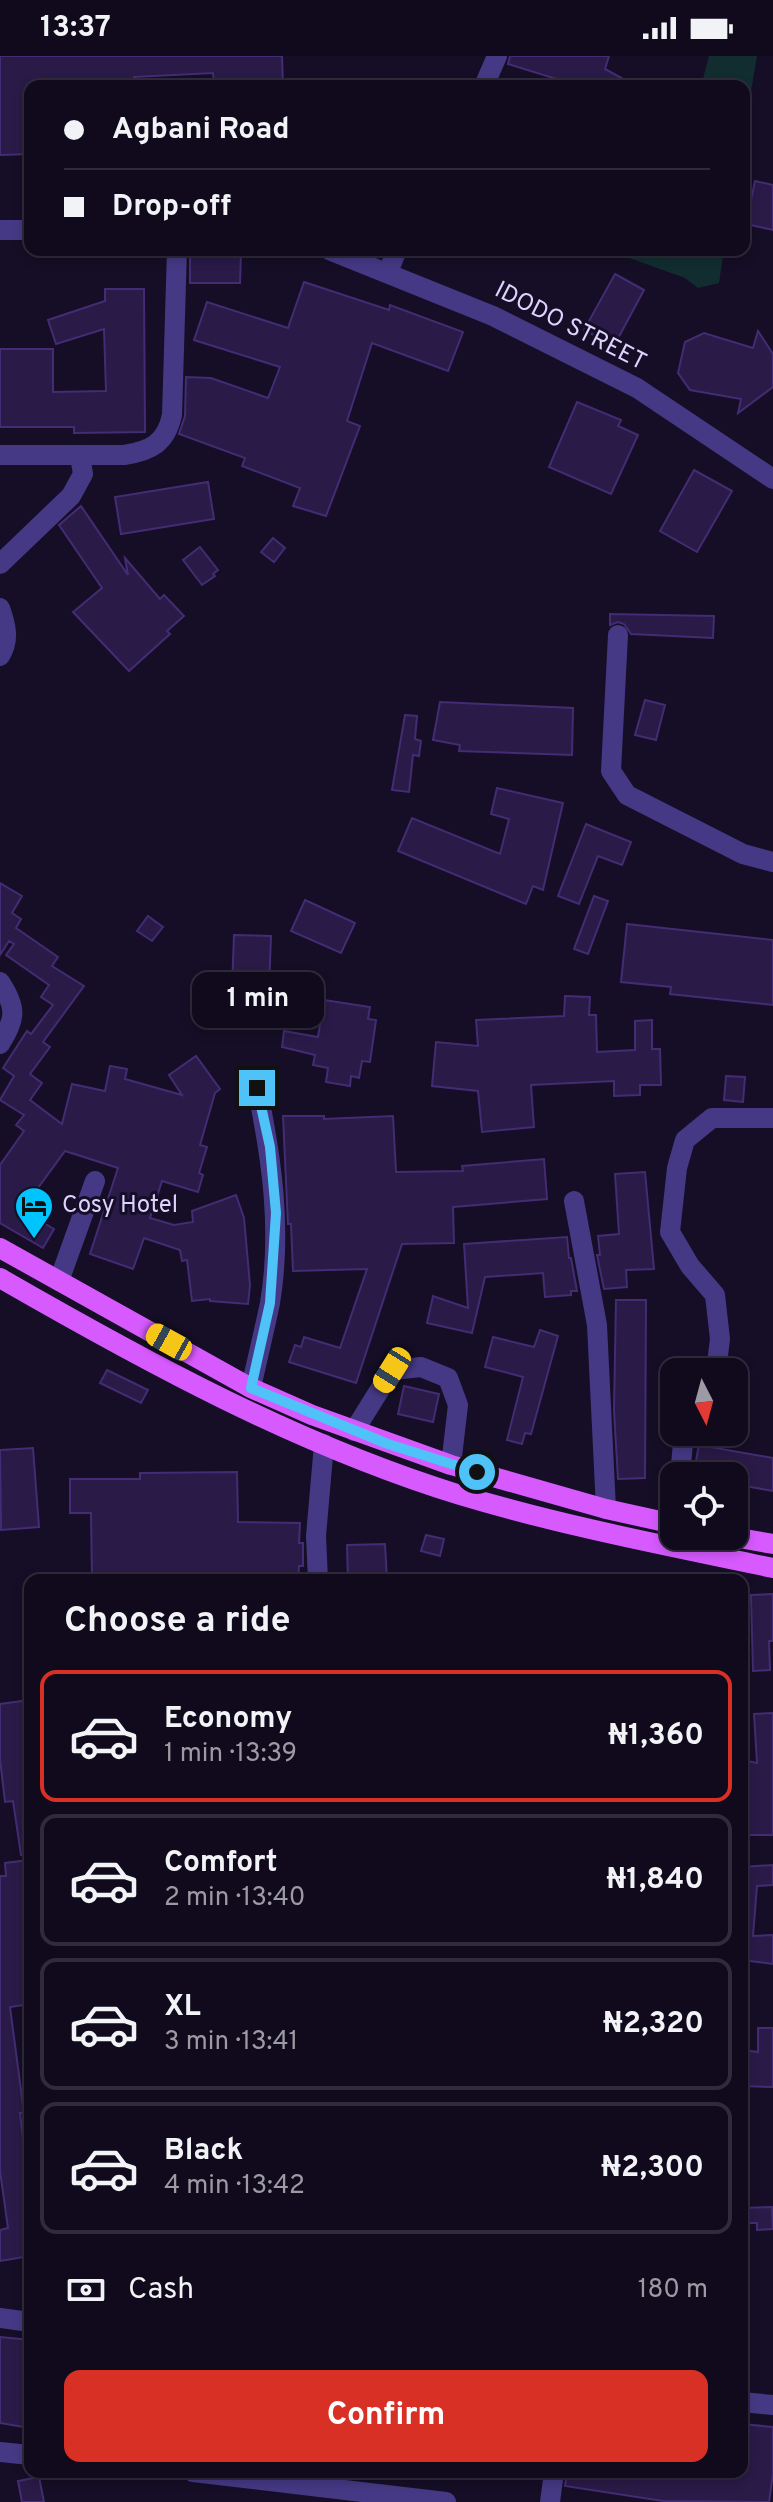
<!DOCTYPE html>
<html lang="en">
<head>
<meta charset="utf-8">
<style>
  :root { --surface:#100a1c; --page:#1e1829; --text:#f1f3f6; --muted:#9c9aa3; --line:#302b3b; --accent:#d93025 }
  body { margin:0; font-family:Overpass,sans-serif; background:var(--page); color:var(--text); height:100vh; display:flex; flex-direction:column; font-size:30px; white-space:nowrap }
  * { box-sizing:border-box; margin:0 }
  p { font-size:26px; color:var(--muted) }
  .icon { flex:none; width:44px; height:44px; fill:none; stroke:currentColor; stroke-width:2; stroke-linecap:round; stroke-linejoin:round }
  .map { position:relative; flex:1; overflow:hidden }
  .panel { position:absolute; left:24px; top:1518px; width:724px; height:904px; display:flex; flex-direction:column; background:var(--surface); border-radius:16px; box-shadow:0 4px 12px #0003,0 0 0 2px var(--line) }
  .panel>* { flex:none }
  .banner { position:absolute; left:24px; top:24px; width:726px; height:176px; border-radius:16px; box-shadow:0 4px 12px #0003,0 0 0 2px var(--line); display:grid; align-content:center; height:176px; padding:0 40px; background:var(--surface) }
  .needle { width:52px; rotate:174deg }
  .tools { position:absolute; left:660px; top:1302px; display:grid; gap:16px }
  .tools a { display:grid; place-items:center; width:88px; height:88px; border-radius:16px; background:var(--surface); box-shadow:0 4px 12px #0003,0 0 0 2px var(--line); font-size:40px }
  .end { position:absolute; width:36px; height:36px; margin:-18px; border:10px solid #4fc3f7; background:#111; box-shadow:0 0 0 4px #111 }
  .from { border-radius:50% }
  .bubble { position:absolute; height:56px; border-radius:16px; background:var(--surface); box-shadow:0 4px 12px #0003,0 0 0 2px var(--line); font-size:26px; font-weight:700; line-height:56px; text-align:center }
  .car { position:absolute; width:24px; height:48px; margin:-24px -12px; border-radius:10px; box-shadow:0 0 6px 2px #0007; background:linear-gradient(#f5c518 24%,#345 0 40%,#f5c518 0 76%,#345 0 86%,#f5c518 0) }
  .banner b { display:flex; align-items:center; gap:28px; height:76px; font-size:30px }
  .banner b+b { border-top:2px solid var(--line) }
  .banner i { width:20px; height:20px; background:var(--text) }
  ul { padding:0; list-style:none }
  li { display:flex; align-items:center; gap:24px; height:132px; margin:0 16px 12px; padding:0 24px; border:4px solid var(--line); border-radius:16px }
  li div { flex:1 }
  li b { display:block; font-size:30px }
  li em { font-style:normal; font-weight:700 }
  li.active { border-color:var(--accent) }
  li>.icon { width:72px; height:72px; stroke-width:1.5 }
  h2 { padding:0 40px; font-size:36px; line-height:96px }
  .pay { display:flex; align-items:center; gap:20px; height:88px; padding:0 40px; font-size:30px }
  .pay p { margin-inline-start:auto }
  .primary-button { display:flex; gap:16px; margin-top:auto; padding:16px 40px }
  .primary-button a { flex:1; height:92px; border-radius:16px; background:var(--accent); color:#fff; font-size:32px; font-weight:700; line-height:92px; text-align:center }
  .status { display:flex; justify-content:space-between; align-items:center; height:56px; padding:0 40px; background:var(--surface); direction:ltr }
  .status svg { height:22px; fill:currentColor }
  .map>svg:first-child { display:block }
  .green { fill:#112d30 }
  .building { fill:#291a47; stroke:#432c73; stroke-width:2 }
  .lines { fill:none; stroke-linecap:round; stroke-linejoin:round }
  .minor { stroke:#453985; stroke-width:20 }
  .major { stroke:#d75aff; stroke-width:20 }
  .route { stroke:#4fc3f7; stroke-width:10 }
  .labels { text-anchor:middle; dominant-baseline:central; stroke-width:6; stroke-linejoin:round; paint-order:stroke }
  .street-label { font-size:24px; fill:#ded3ff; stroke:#150e26 }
  .poi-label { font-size:24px; fill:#ded3ff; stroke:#150e26; text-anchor:start }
</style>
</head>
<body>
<div class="status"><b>13:37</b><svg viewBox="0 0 49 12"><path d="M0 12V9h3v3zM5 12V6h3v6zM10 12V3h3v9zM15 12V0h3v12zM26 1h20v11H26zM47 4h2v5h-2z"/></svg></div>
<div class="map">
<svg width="773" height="2446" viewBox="0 0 773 2446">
  <rect width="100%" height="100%" fill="#150e26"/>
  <!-- green -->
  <g class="green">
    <path d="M709,0H757L744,77V30H701Z"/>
    <path d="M607,194H724L719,227L698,232L685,222Z"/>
  </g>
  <!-- building -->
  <g class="building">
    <path d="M0,0H282L283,30H214L213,17L134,21L135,30H30V98L0,99Z"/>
    <path d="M510,0H609L605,13L636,30H579L508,8Z"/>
    <path d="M755,125L773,129V174L746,168Z"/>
    <path d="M190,198H241L240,227H190Z"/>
    <path d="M615,218L644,234L614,290L584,274Z"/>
    <path d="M304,226L389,254L390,249L463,276L448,315L372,287L347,365L360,370L326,460L293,450L300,432L242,410L245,402L179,378L185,360L186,321L211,322L268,342L280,311L194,284L207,246L288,272Z"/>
    <path d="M105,233H144L145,376L74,377V371H0V293H53V336L106,335L104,273L56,288L48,264L105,245Z"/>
    <path d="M758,275L773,298V331L738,357L741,343L690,334L678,317L685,286L704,277L753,292Z"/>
    <path d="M577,346L621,364L618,370L638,379L611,438L549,411Z"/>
    <path d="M694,414L732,435L697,496L660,475Z"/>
    <path d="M208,426L214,463L121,478L115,441Z"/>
    <path d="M81,450L128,519L125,502L160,543L164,539L184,560L167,575L170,578L129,615L73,556L102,532L59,469Z"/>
    <path d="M273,482L285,492L274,506L261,496Z"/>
    <path d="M200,491L218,514L213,518L215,520L202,529L183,504Z"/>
    <path d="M610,558L714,560L713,582L631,578L624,568L618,566L610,569Z"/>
    <path d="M645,644L665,649L656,684L635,679Z"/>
    <path d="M440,646L573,652L572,699L459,695L460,689L433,684Z"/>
    <path d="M405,659L417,660L415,683L421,685L419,700L413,699L409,736L392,734Z"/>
    <path d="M497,732L563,747L543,834L533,830L526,848L398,795L412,762L500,798L509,763L491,758Z"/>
    <path d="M586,768L631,786L622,809L598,800L579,848L558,840Z"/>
    <path d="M0,827L22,840L12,857L21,863L16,872L58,901L52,910L84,930L43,986L50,991L30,1018L42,1027L30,1044L62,1068L72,1028L105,1035L110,1010L127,1013L125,1023L182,1039L169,1019L196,1000L220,1033L215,1037L200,1089L207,1091L199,1117L203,1119L198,1136L162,1125L150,1162L174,1169L193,1166L192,1155L236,1139L244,1162L250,1229L248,1248L210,1245V1243L192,1245L187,1204L182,1205L180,1194L144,1182L133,1213L90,1198L118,1112L65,1095L22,1154L54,1173L43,1192L0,1167V1109L24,1075L16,1069L24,1059L0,1044L14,1020L3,1012L27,975L31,978L53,949L41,941L49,929L6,899L14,888L9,885L0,899Z"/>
    <path d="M594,840L608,845L588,898L574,893Z"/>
    <path d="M305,844L355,867L341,897L291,875Z"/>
    <path d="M148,860L163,871L152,885L137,875Z"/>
    <path d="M627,868L773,884V949L670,938L671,931L621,926Z"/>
    <path d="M234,879L271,880L268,960L231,958Z"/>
    <path d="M565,940L590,941L589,959H596L597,996L635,994V965L652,964V993H660L661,1029H640V1039L614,1040V1025L531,1029L534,1071L482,1076L478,1035L432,1030L436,986L478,990L476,964L564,960Z"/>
    <path d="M324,944L370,951L368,963L376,964L370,1006L362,1005L359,1022L351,1020L350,1030L326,1026L328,1012L313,1009L315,999L282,991L284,975L318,981Z"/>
    <path d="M726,1020L745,1021L743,1046L724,1044Z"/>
    <path d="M283,1060H324V1063L393,1060L396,1116L463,1115L462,1110L544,1103L547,1143L453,1151L454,1187L402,1188L356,1327L289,1306L295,1289L301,1291L304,1281L340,1292L367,1213L293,1215L291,1168H288Z"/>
    <path d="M645,1116L654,1213L626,1214L627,1231L604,1233L597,1199H600L598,1180L619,1178L615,1118Z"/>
    <path d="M567,1181L569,1202H571L577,1235H571V1239L545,1241L543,1217L485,1221L472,1277L427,1267L433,1240L468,1252L464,1188Z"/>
    <path d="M616,1244H646L645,1422L618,1423L614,1354Z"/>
    <path d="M540,1274L558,1280L531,1378L525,1377L522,1388L507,1384L523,1321L485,1311L493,1281L534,1291Z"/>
    <path d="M107,1314L148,1334L141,1347L100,1327Z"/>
    <path d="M404,1330L439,1338L433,1366L398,1358Z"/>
    <path d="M699,1389L773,1402V1435L734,1428V1420H693Z"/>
    <path d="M33,1392L39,1471L1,1474L0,1394Z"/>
    <path d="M237,1416L238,1466L300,1467L299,1487H303V1510H299L298,1524H92L91,1457H70V1423H140V1417Z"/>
    <path d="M426,1479L444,1483L440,1500L421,1495Z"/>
    <path d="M385,1488L387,1524H348L347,1489Z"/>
    <path d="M773,1538V1585H769L770,1614L753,1615L751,1539Z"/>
    <path d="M30,1644V1798L21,1799L13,1745L5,1746L0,1703V1648Z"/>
    <path d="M773,1657V1779H742V1704L757,1707L754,1658Z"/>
    <path d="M30,1804V1948L10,1951L24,2057H20L27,2115H30V2200L0,2205V2174L8,2172L0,2115V1820H6L5,1807Z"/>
    <path d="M773,1809V1829L757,1830L753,1880L773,1879V1908L742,1904V1811Z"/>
    <path d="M758,1972H773V2031L742,2030V1994L758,1996Z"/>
    <path d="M772,2151L773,2173L757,2174V2167H742V2152Z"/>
    <path d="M0,2281L30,2284V2372L0,2367Z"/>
    <path d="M742,2368L773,2371V2418L769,2446L663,2445L565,2430L567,2416H680L707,2419V2416H742Z"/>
    <path d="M39,2421L44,2446H22L18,2425Z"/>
  </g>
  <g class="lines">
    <!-- minor -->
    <g class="minor">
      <path d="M484,30L497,0"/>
      <path d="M0,174H30"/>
      <path d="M329,194L493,260L637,332L773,423"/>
      <path d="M388,216L397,194"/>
      <path d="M0,399H124C151,395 166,387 172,359L177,194"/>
      <path d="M0,508L71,440L83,418L80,400"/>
      <path d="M0,552C6,569 10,584 0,600"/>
      <path d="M618,579L611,715L627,739L743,798L773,806"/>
      <path d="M0,926C17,952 16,962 0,988"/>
      <path d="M574,1145L597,1269L606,1453"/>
      <path d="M59,1225L95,1125"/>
      <path d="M716,1316L720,1283L715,1239L690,1210L670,1176L677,1112L685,1084L712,1062H773"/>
      <path d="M251,1332C257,1304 264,1276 270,1247C282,1175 272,1103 257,1032"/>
      <path d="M354,1375L392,1314L421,1311L448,1322L458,1349L451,1409"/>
      <path d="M680,1420L683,1387L690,1376"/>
      <path d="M318,1524L316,1480L324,1388"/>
      <path d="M0,2262L30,2266"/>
      <path d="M742,2346L773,2349"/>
      <path d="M0,2396L30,2399"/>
      <path d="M193,2416L446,2446"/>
      <path d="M550,2446L554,2416"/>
    </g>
    <!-- major -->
    <g class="major">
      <path d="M0,1192L251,1332L312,1359L451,1409L606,1453L674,1468"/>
      <path d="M0,1222C146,1306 298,1389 460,1439C563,1470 668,1490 773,1512"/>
      <path d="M728,1480L773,1488"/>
    </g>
  </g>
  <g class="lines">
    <!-- route -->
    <path class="route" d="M257,1032L270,1091L276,1157L270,1247L251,1332L388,1388L477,1416"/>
  </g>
  <!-- icons -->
  <defs>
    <g id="hotel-pin" transform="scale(2)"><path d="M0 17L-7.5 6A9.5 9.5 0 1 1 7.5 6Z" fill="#00c4fe" stroke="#150e26"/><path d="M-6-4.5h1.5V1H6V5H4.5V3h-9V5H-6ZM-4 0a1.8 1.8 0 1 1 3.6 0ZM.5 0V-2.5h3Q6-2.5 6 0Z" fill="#111"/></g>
  </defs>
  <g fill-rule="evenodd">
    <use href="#hotel-pin" x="34" y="1150"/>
  </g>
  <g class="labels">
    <!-- street labels -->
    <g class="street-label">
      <text transform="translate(570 271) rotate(27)">IDODO STREET</text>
    </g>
    <!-- poi labels -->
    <g class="poi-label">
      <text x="62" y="1150">Cosy Hotel</text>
    </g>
  </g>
</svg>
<div class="tools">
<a><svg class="needle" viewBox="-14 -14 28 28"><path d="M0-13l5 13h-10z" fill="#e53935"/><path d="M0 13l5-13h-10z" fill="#9c9aa3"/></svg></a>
<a><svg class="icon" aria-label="locate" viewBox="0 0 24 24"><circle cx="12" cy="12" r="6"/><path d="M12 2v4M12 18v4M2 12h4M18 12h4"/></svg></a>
</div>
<i class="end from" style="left:477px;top:1416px"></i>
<i class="end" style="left:257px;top:1032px"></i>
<div class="bubble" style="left:192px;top:916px;width:132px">1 min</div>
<i class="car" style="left:169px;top:1286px;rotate:299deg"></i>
<i class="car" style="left:392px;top:1314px;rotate:212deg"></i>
<div class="banner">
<b><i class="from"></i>Agbani Road</b>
<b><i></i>Drop-off</b>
</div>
<section class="panel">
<h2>Choose a ride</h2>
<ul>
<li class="active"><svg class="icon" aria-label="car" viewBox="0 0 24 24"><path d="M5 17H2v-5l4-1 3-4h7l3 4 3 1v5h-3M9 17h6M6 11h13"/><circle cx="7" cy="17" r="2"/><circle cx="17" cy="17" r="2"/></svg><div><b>Economy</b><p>1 min · 13:39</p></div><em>₦1,360</em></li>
<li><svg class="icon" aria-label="car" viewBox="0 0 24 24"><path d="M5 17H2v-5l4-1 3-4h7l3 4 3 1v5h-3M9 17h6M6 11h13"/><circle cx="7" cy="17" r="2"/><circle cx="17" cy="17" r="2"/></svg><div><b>Comfort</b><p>2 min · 13:40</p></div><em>₦1,840</em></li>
<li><svg class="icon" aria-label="car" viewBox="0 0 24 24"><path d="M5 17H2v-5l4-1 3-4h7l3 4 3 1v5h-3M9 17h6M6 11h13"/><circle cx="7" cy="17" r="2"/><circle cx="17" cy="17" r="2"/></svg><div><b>XL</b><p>3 min · 13:41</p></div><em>₦2,320</em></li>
<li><svg class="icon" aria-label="car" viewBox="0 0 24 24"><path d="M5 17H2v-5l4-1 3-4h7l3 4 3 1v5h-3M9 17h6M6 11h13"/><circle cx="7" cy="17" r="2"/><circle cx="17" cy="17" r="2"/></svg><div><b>Black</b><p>4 min · 13:42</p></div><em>₦2,300</em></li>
</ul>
<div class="pay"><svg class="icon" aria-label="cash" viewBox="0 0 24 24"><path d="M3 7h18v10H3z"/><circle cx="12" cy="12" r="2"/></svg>Cash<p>180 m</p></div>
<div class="primary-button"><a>Confirm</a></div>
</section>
</div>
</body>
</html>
